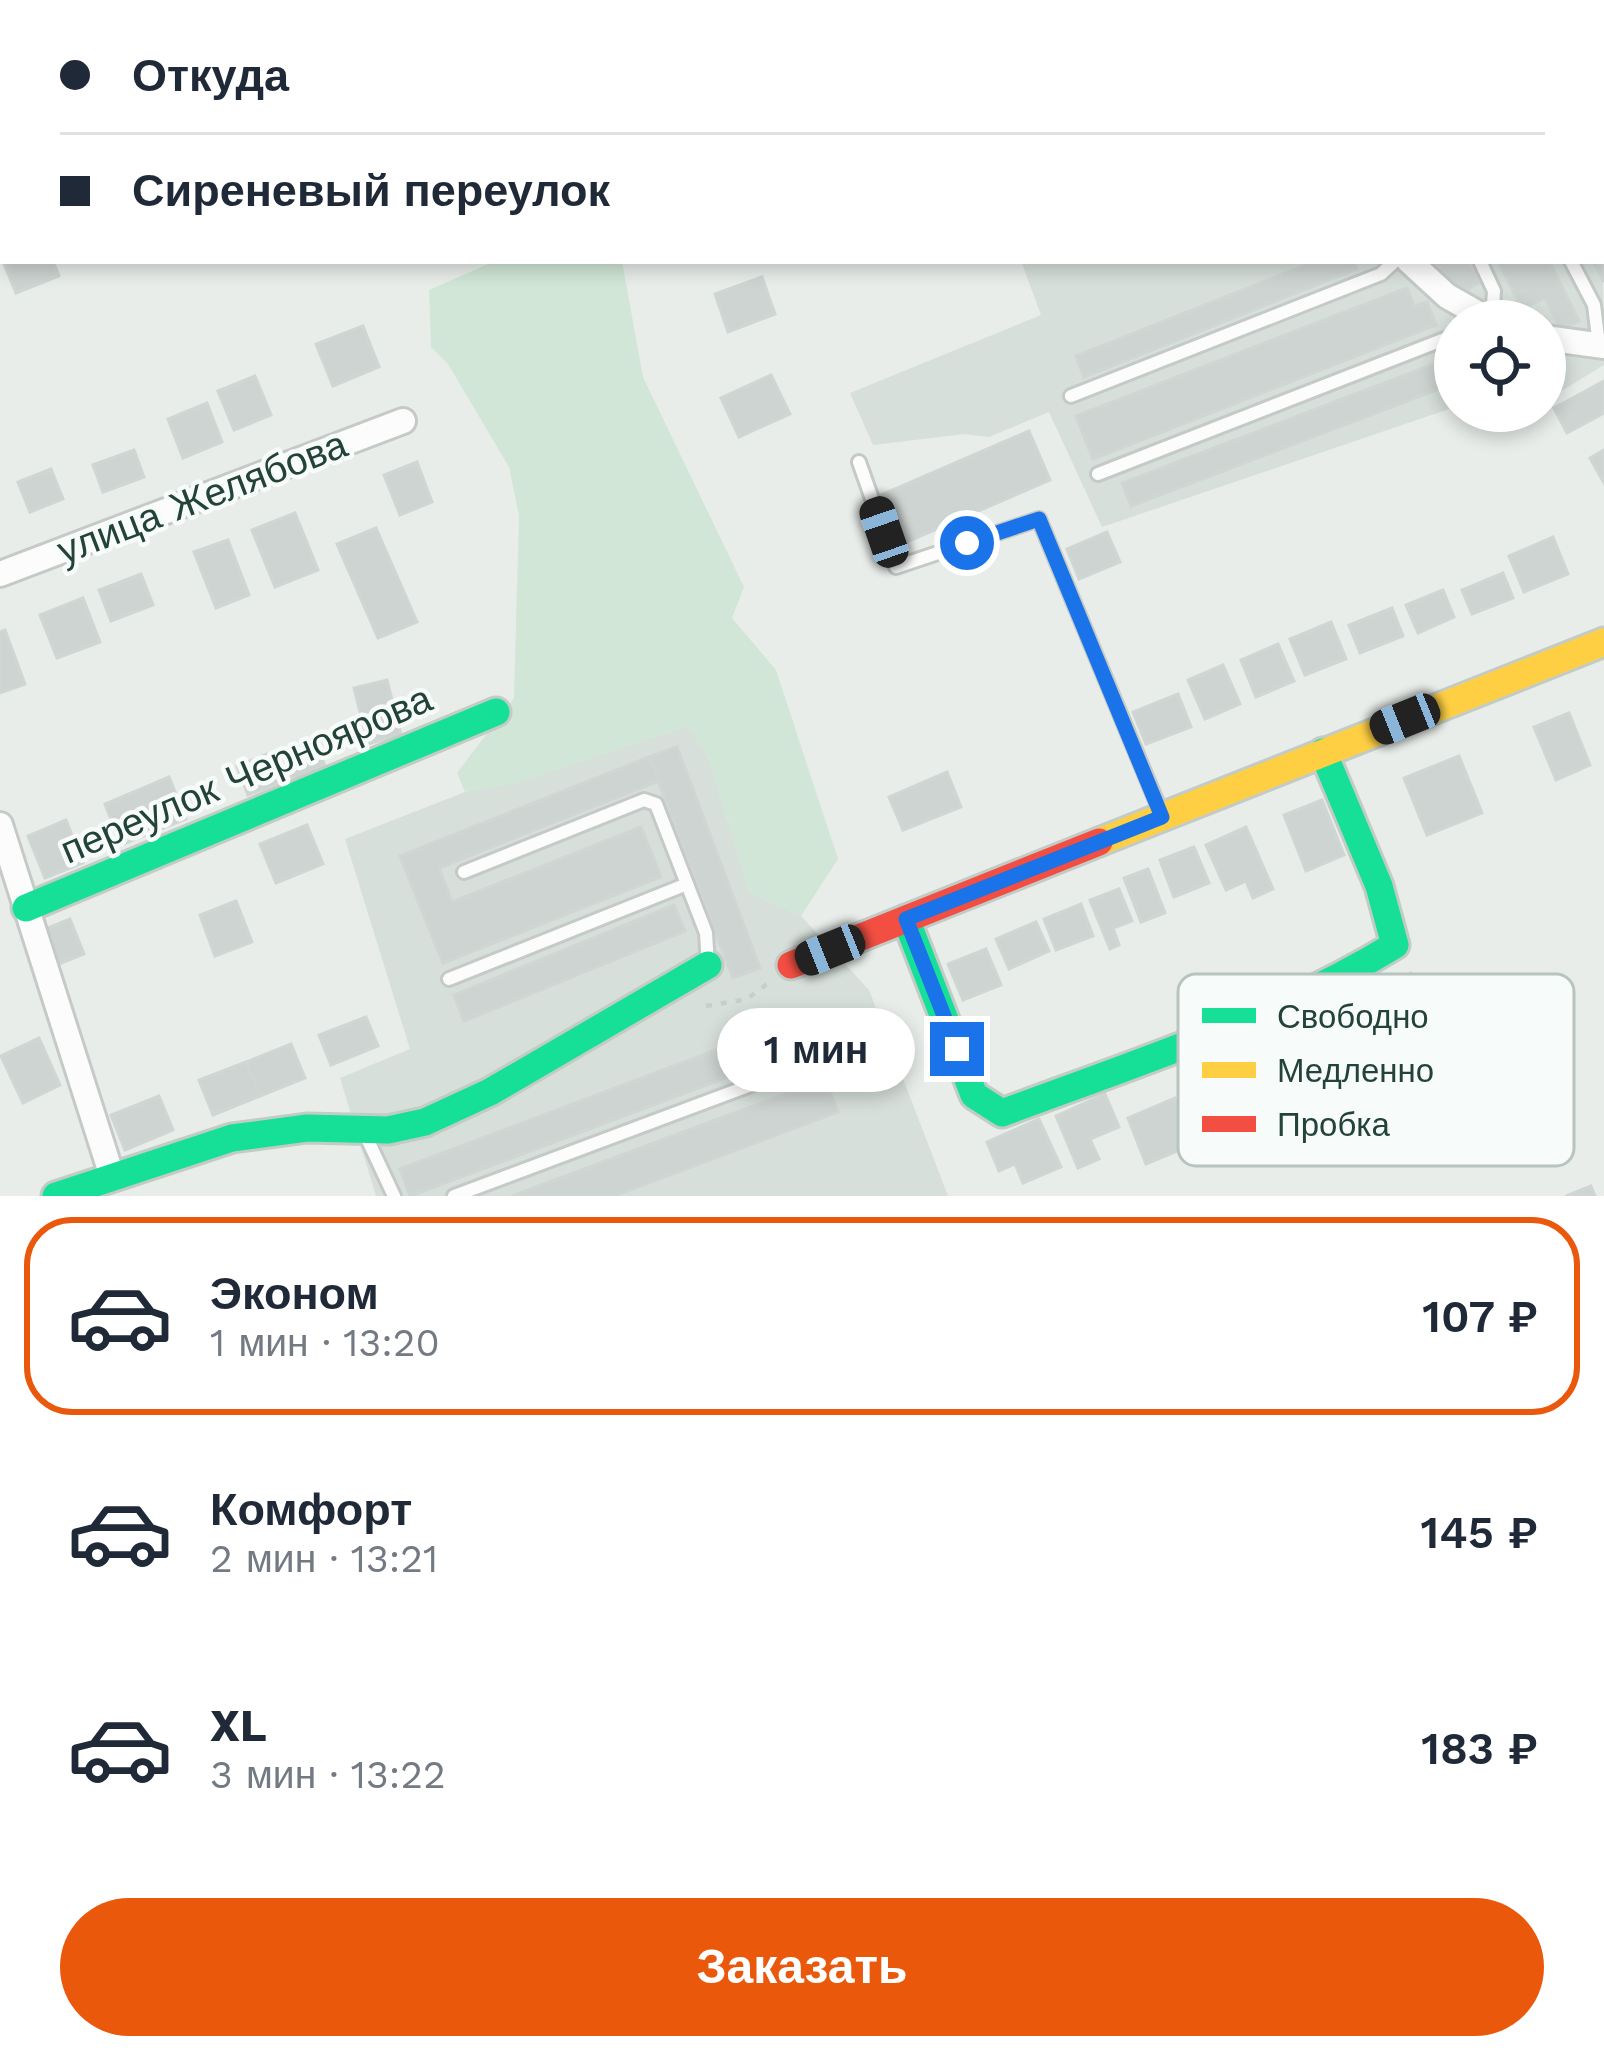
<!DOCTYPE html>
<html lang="ru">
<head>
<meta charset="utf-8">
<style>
  :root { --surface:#fff; --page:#f2f2f3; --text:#1f2937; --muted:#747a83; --line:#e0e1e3; --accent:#ea580c }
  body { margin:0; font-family:"Work Sans",sans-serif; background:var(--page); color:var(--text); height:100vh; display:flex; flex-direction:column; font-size:45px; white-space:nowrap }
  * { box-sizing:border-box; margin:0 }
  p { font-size:39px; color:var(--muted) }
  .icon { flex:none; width:66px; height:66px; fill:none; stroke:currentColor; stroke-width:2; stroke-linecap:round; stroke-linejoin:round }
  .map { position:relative; height:1196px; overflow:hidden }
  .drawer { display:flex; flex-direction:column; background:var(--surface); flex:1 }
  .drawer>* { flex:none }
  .guide { position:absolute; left:0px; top:0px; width:1605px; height:264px; box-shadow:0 6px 18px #0003; display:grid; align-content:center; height:264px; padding:0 60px; background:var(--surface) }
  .fabs { position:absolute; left:1434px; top:300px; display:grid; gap:24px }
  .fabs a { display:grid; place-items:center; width:132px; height:132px; border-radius:50%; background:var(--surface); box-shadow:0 6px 18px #0003; font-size:60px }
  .end { position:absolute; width:54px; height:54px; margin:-27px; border:15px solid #1a73e8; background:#fff; box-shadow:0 0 0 6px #fff }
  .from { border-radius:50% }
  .bubble { position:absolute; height:84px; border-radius:42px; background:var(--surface); box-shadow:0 6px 18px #0003; font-size:39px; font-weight:600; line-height:84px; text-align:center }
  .car { position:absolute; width:36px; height:72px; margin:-36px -18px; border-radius:15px; box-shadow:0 0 9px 3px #0007; background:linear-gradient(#222 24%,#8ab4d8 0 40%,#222 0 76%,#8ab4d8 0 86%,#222 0) }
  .guide b { display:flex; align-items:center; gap:42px; height:114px; font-size:45px }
  .guide b+b { border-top:3px solid var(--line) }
  .guide i { width:30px; height:30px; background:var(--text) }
  ul { padding:21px 0 0; list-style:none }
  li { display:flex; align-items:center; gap:36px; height:198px; margin:0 24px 18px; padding:0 36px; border:6px solid transparent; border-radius:48px }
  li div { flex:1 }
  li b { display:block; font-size:45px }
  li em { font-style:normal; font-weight:600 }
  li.on { border-color:var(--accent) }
  li>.icon { width:108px; height:108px; stroke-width:1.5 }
  .button { display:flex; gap:24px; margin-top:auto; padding:24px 60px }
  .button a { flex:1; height:138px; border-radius:72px; background:var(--accent); color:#fff; font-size:48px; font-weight:600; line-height:138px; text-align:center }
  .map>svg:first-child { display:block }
  .built { fill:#d6dfda }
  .green { fill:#d1e6d6 }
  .building { fill:#ced4d2; stroke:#d0d6d3; stroke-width:3 }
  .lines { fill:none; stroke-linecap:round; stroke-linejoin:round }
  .lane-casing { stroke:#c5cac7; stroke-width:18 }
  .street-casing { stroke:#c5cac7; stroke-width:30 }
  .fast-casing { stroke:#c3cbc7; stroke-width:33 }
  .slow-casing { stroke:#c3cbc7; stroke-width:33 }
  .jam-casing { stroke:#c3cbc7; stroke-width:33 }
  .path { stroke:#c6cfcb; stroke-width:4.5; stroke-dasharray:6 9; stroke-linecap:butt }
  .lane { stroke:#fcfcfc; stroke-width:12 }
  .street { stroke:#fcfcfc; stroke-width:24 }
  .fast { stroke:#16e098; stroke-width:27 }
  .slow { stroke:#ffcf43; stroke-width:27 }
  .jam { stroke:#f24e42; stroke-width:27 }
  .route { stroke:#1a73e8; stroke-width:15 }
  .labels { text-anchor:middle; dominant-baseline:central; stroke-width:9; stroke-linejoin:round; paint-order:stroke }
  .street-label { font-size:39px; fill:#234338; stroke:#f7fbf9 }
  .key { fill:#f7fbf9; stroke:#b7c4bf; stroke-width:3 }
  .key-label { font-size:33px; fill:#234338 }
</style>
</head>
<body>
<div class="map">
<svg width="1604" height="1196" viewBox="0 0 1604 1196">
  <rect width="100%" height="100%" fill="#e8edea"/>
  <!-- built -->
  <g class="built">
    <path d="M1299,0H1604V165L1602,3H1294Z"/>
    <path d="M1602,192L1604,365L1545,401V321H1455V407L1102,527L1049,412L989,437L964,434L873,445L850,393L1041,315L1021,261H1602Z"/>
    <path d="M688,726L708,757L750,892L801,916L869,990L948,1196H376L340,1078L410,1049L345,839L465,792L514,783Z"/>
  </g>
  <!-- green -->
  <path class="green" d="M495,261H622L643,377L744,587L732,618L776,670L838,859L801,916L750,892L708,757L688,726L514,784L465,792L457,773L514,698L519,515L509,467L448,364L431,347L429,290Z"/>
  <!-- building -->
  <g class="building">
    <path d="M838,0H886L888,3H839Z"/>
    <path d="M1359,0H1421L1422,3H1360Z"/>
    <path d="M1451,0H1523L1525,3H1452Z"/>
    <path d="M1562,0H1604V77L1602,3Z"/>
    <path d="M3,159V208L0,209V160Z"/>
    <path d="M1602,234L1604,237V282L1593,261H1602Z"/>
    <path d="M2,259L53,261L59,276L16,293Z"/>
    <path d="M1316,261H1354L1357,269L1084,377L1076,356Z"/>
    <path d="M1436,261H1466L1480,282L1459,295Z"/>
    <path d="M1498,261H1549L1579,321L1561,330L1545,298L1522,309Z"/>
    <path d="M762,277L775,314L728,332L715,294Z"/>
    <path d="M1407,288L1414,306L1427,302L1436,325L1093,459L1076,416Z"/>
    <path d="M363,326L379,367L333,386L316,344Z"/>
    <path d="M1455,356V383L1131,506L1122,483Z"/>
    <path d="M771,375L790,414L739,437L721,398Z"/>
    <path d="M255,376L271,415L234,430L218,391Z"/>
    <path d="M1604,381V413L1567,433L1554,408Z"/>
    <path d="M207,403L222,442L183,458L168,419Z"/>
    <path d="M1029,431L1050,480L902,544L881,495Z"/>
    <path d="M134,450L144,477L103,492L93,465Z"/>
    <path d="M1604,450V483L1590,458Z"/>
    <path d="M417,462L432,502L400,515L384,475Z"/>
    <path d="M51,469L63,499L30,512L18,482Z"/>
    <path d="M295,513L318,570L275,587L252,530Z"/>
    <path d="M376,528L417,622L378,638L337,544Z"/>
    <path d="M1107,532L1120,562L1079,579L1067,549Z"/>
    <path d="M1553,537L1568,574L1524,592L1509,556Z"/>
    <path d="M228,540L249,595L216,608L194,552Z"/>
    <path d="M1503,573L1513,598L1472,614L1462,590Z"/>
    <path d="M141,574L153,605L111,621L99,590Z"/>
    <path d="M1443,590L1454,617L1418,633L1406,605Z"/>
    <path d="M83,598L100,642L57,658L40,615Z"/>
    <path d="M1392,608L1403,636L1360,653L1349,625Z"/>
    <path d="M1331,622L1346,659L1305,675L1290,639Z"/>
    <path d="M5,630L25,684L0,693V632Z"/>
    <path d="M1278,644L1294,681L1256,697L1241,660Z"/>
    <path d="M1223,665L1240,704L1205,719L1188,680Z"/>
    <path d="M387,680L401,735L368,744L354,688Z"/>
    <path d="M1178,694L1191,727L1146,744L1133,712Z"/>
    <path d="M1569,713L1590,765L1556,780L1534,727Z"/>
    <path d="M314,739L325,766L293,780L282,753Z"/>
    <path d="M677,747L760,968L733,978L649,757Z"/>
    <path d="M270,753L282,782L248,795L237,766Z"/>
    <path d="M1459,756L1482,813L1427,835L1404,778Z"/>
    <path d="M649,757L659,781L439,868L452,902L641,827L661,877L443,963L400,856Z"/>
    <path d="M947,772L961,807L903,830L889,797Z"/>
    <path d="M169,777L186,819L121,845L105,804Z"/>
    <path d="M1322,800L1344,855L1306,871L1284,815Z"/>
    <path d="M66,820L83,863L45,878L28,836Z"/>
    <path d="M307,825L323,864L276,883L260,844Z"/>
    <path d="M1246,827L1273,889L1253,898L1246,881L1226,890L1206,845Z"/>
    <path d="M1194,847L1209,883L1174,897L1160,860Z"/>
    <path d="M1148,869L1165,913L1141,922L1124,878Z"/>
    <path d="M1119,889L1132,921L1113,928L1119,945L1110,949L1090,900Z"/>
    <path d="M236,901L252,942L215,956L200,915Z"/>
    <path d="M1081,904L1093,936L1056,950L1044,919Z"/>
    <path d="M674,905L685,931L464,1021L454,995Z"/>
    <path d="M70,919L84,954L54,966L40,931Z"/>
    <path d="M1036,922L1049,951L1009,969L996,939Z"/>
    <path d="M986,949L1001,985L963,1000L948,964Z"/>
    <path d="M1411,973L1436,1026L1402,1041L1393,1021L1380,1027L1365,995Z"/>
    <path d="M366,1017L378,1046L331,1065L319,1035Z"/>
    <path d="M798,1019L808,1047L410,1196L400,1169Z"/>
    <path d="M39,1038L60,1085L23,1103L1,1056Z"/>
    <path d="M291,1044L305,1078L260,1096L246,1062Z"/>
    <path d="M246,1062L260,1096L213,1115L199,1080Z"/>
    <path d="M825,1079L838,1112L614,1196H512Z"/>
    <path d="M1105,1094L1119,1127L1090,1139L1099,1159L1078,1168L1056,1116Z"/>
    <path d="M159,1096L173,1130L125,1150L111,1115Z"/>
    <path d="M1175,1098L1194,1144L1146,1164L1128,1118Z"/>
    <path d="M1039,1119L1061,1167L1023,1183L1015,1164L999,1171L987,1142Z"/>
    <path d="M1591,1186L1595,1196H1566Z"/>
  </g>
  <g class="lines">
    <!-- lane casing -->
    <g class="lane-casing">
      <g id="lane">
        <path d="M1434,0L1435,3"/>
        <path d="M1545,0L1546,3"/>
        <path d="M1480,261L1494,291L1492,320"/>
        <path d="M1571,261L1594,305L1599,345"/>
        <path d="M1071,396L1381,274L1395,261"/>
        <path d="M859,462L896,567L1039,519L1162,815"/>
        <path d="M1098,474L1455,335"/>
        <path d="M464,872L644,800L656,804L706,933L708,965"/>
        <path d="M449,979L687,884"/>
        <path d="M365,1134L394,1196"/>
        <path d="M454,1196L810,1063"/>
      </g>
    </g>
    <!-- street casing -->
    <g class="street-casing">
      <g id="street">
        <path d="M284,0L287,3"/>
        <path d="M466,3L471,0"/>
        <path d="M1155,3L1160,1"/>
        <path d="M0,227L3,225"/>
        <path d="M1409,261L1447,296L1491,321"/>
        <path d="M1545,338L1604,346"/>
        <path d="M0,574L403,421"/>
        <path d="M0,825L111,1173"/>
      </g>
    </g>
    <!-- fast casing -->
    <g class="fast-casing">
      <g id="fast">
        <path d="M26,908L496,712"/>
        <path d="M906,919L974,1095L1002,1113C1136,1063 1272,1020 1395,945L1379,886L1323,752"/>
        <path d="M56,1196L232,1138L307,1128L388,1130L425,1122L490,1092L708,965"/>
      </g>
    </g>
    <!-- slow casing -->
    <g class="slow-casing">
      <path id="slow" d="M1099,842L1604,642"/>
    </g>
    <!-- jam casing -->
    <g class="jam-casing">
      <path id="jam" d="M791,965L1099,842"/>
    </g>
    <!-- path -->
    <path class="path" d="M706,1006L747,999L767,984"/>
    <!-- lane -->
    <use href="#lane" class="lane"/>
    <!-- street -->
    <use href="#street" class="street"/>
    <!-- fast -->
    <use href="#fast" class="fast"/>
    <!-- slow -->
    <use href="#slow" class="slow"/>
    <!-- jam -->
    <use href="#jam" class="jam"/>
  </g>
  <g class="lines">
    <!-- route -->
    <path class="route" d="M957,1049L906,919L1162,817L1039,519L967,543"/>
  </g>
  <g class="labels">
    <!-- street labels -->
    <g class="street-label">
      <text transform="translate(202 497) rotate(-21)">улица Желябова</text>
      <text transform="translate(246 774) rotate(-23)">переулок Черноярова</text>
    </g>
  </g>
  <!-- legend -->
  <rect x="1178" y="974" width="396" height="192" rx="18" class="key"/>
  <rect x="1202" y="1008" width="54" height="15" fill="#16e098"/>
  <rect x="1202" y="1062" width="54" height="16" fill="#ffcf43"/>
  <rect x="1202" y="1116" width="54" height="16" fill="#f24e42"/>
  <g class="key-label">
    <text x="1277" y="1028">Свободно</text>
    <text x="1277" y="1082">Медленно</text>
    <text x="1277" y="1136">Пробка</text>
  </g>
</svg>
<div class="fabs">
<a><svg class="icon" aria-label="locate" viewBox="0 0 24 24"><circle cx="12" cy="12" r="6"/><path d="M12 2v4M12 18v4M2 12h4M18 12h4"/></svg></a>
</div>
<i class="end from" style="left:967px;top:543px"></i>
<i class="end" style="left:957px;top:1049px"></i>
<div class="bubble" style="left:717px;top:1008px;width:198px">1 мин</div>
<i class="car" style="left:884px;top:532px;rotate:341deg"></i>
<i class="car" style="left:1405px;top:719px;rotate:248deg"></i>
<i class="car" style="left:830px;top:950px;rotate:248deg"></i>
<div class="guide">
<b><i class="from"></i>Откуда</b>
<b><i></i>Сиреневый переулок</b>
</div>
</div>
<section class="drawer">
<ul>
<li class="on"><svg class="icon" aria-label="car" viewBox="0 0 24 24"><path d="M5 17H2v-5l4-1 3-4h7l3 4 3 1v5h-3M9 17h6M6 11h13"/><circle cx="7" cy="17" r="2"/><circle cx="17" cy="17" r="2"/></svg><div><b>Эконом</b><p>1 мин · 13:20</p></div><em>107 ₽</em></li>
<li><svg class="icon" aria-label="car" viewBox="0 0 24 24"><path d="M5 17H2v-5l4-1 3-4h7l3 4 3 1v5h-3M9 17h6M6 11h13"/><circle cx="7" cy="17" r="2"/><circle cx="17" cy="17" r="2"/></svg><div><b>Комфорт</b><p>2 мин · 13:21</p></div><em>145 ₽</em></li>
<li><svg class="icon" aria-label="car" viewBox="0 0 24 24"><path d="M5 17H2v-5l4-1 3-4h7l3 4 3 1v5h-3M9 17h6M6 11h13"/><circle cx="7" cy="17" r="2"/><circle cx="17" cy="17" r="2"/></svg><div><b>XL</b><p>3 мин · 13:22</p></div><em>183 ₽</em></li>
</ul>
<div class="button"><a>Заказать</a></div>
</section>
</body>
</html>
